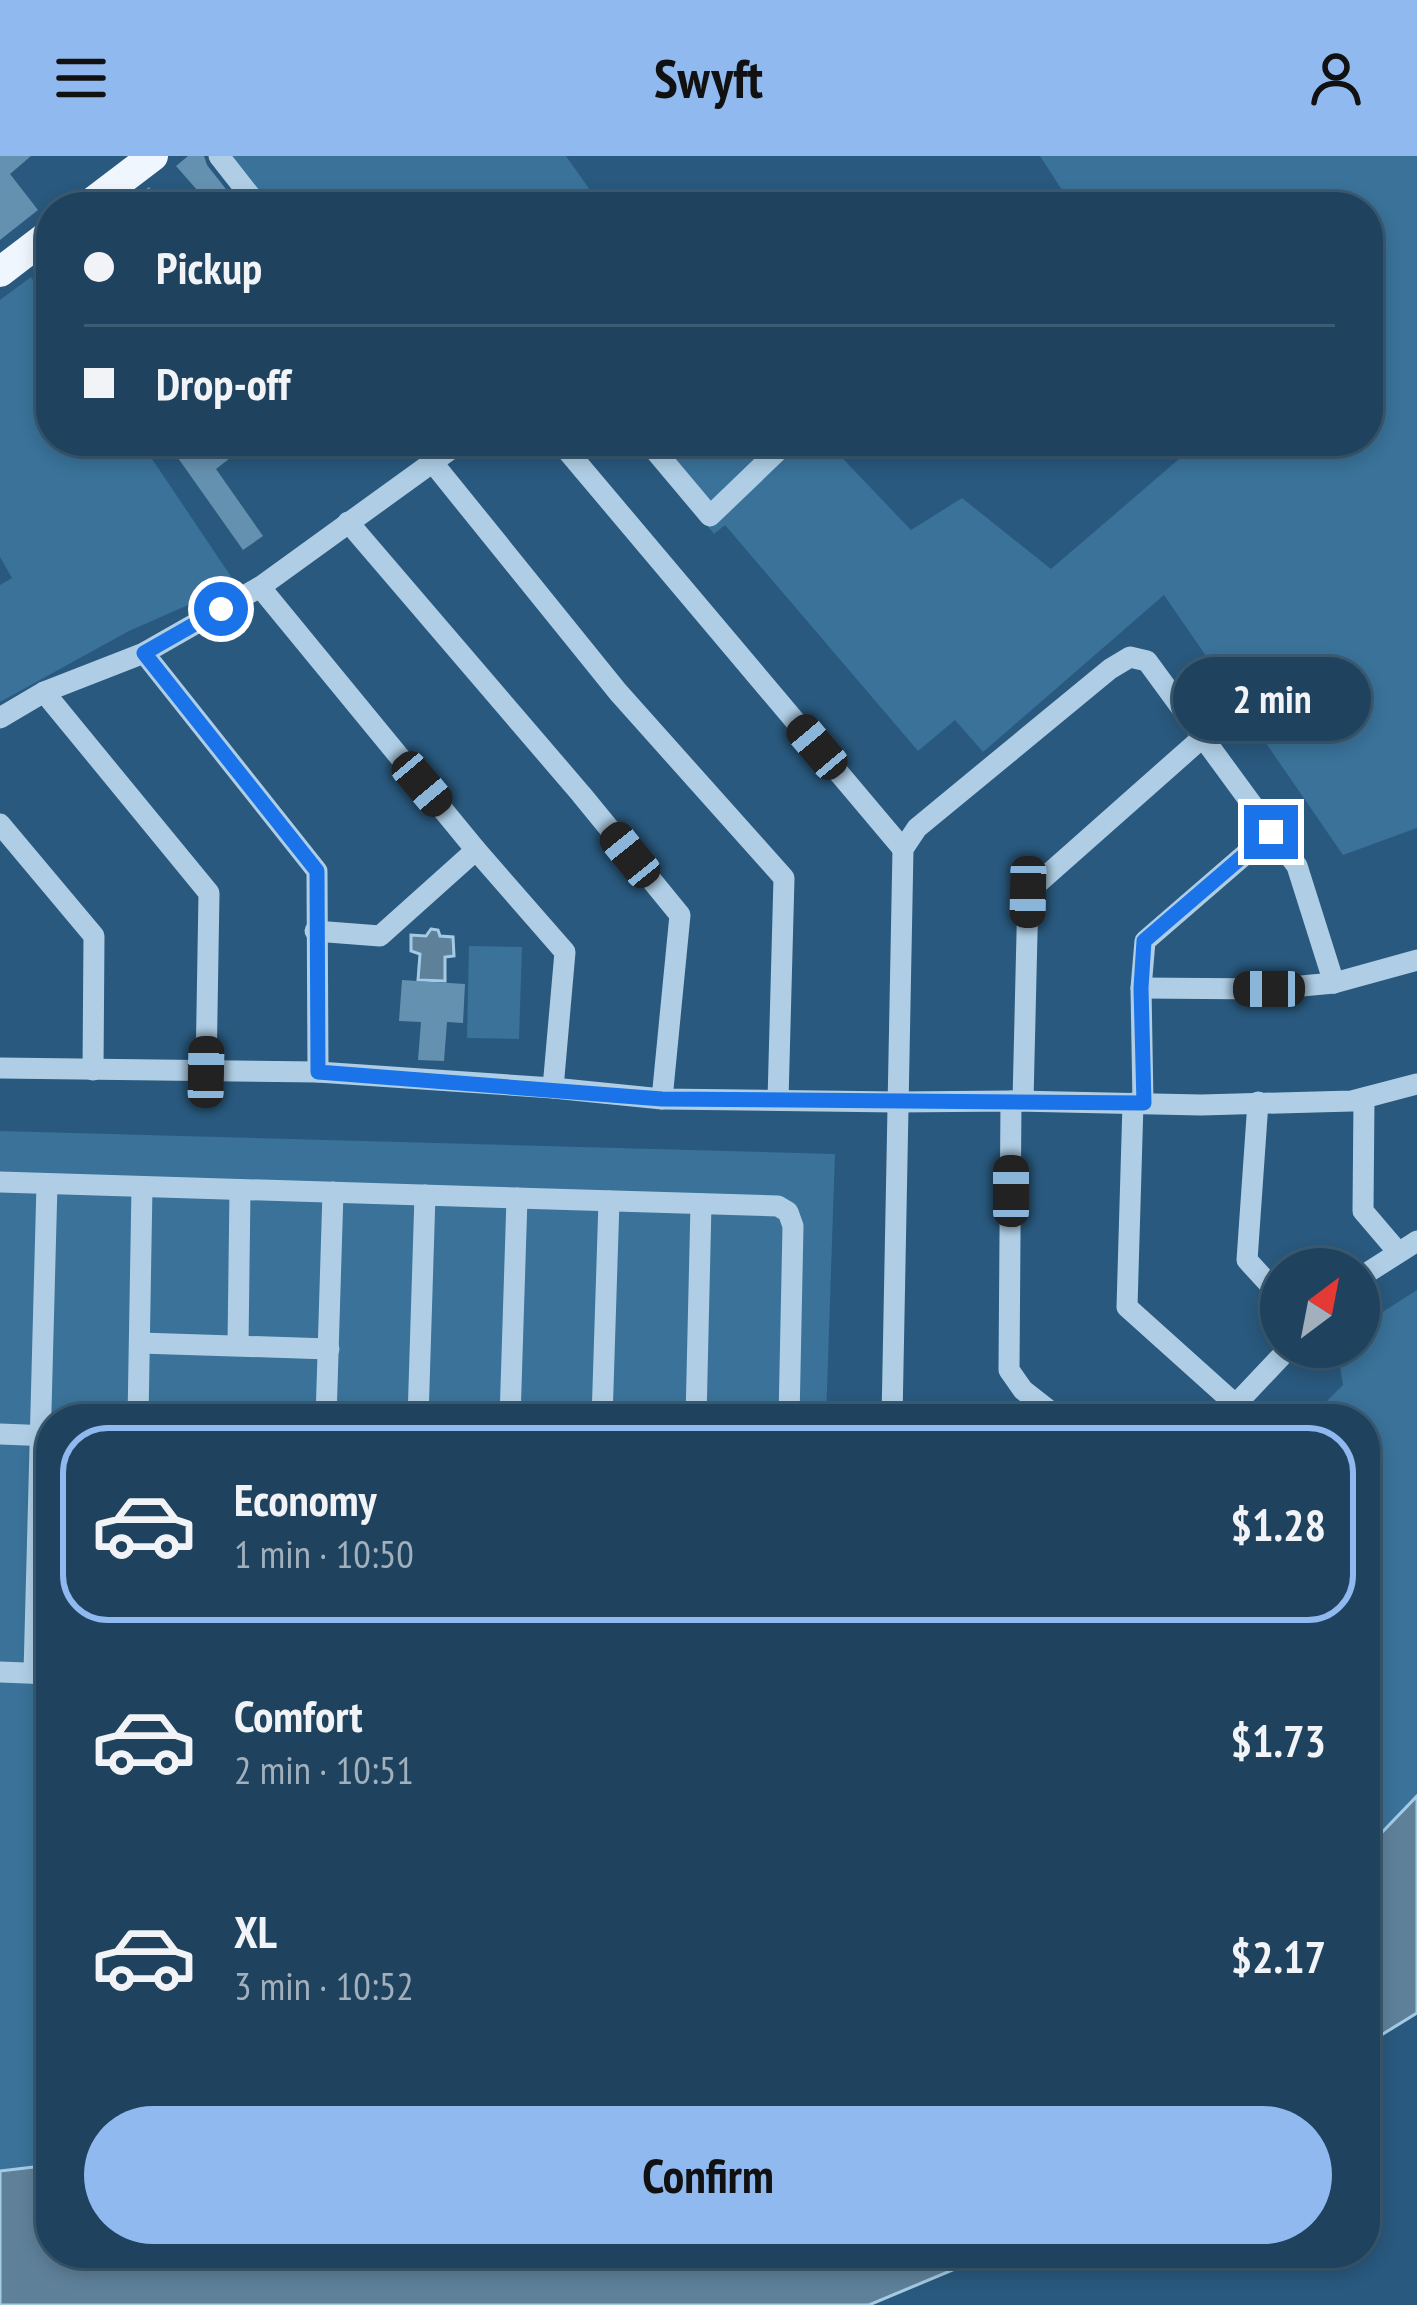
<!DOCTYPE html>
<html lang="en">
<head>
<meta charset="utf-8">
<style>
  :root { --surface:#1f435e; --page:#2c4e67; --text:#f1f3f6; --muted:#a1b0bc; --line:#3c5c73; --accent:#90b9f0 }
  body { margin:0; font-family:"PT Sans Narrow",sans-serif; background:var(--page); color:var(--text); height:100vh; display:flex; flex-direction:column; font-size:45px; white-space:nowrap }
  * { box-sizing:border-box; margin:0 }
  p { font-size:39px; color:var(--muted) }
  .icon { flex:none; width:66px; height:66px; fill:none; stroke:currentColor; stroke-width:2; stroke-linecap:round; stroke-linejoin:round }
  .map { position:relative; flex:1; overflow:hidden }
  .details { position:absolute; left:36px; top:1248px; width:1344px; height:864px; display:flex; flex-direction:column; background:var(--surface); border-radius:48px; box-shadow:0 6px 18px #0003,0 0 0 3px var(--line) }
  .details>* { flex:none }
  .top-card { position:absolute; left:36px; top:36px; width:1347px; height:264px; border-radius:48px; box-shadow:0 6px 18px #0003,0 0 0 3px var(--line); display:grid; align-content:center; height:264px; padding:0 48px; background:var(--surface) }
  .needle { width:78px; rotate:32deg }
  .controls { position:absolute; left:1260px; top:1092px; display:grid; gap:24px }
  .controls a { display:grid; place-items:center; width:120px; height:120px; border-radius:50%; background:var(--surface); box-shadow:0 6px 18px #0003,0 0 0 3px var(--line); font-size:60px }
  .end { position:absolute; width:54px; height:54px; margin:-27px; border:15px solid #1a73e8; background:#fff; box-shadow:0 0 0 6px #fff }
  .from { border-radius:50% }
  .bubble { position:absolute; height:84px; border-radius:42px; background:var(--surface); box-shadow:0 6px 18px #0003,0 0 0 3px var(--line); font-size:39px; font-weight:800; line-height:84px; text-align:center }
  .car { position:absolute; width:36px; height:72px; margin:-36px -18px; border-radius:15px; box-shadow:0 0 9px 3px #0007; background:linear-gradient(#222 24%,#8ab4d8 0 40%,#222 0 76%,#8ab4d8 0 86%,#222 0) }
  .top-card b { display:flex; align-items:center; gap:42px; height:114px; font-size:45px }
  .top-card b+b { border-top:3px solid var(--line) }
  .top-card i { width:30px; height:30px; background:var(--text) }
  ul { padding:21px 0 0; list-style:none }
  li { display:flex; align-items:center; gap:36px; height:198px; margin:0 24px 18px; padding:0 24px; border:6px solid transparent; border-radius:48px }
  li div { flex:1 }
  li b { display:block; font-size:45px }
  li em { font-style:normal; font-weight:800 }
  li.selected { border-color:var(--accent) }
  li>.icon { width:108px; height:108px; stroke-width:1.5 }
  .action { display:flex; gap:24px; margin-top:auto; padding:24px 48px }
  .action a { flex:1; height:138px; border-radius:72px; background:var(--accent); color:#111; font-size:48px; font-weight:800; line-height:138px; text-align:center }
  header { display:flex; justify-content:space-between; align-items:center; height:156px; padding:0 48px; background:var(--accent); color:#111; font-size:54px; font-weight:800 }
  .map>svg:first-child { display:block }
  .green { fill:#3a7299 }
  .water { fill:#5e8099; stroke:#a4cbe5; stroke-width:3 }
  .building { fill:#6591b0 }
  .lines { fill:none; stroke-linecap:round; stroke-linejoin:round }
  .minor { stroke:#afcee5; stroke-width:21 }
  .major { stroke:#eff6fd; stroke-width:30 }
  .route { stroke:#1a73e8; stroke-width:15 }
</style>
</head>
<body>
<header><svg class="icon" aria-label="menu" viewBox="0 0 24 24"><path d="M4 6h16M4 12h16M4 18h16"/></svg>Swyft<svg class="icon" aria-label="person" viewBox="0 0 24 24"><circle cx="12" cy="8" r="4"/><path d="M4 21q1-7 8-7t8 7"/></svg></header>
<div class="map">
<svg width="1417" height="2149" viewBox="0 0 1417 2149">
  <rect width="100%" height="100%" fill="#29597e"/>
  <!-- green -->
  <g class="green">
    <path d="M220,0H566L602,51H259Z"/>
    <path d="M1040,0H1417V672L1343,699L1164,439L983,596L955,564L918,595L725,369L714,378L650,299L665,285H743L763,311L794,285H826L911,374L962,342L1051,413L1200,285H1368V51H1073Z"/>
    <path d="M31,121L51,151V285H140L236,428L129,475L0,546V429L12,422L0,401V144Z"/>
    <path d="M469,790L522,791L519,883L467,882Z"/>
    <path d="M0,975L835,998L826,1263H51V2009L0,2015Z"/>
    <path d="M1417,1134V1640L1365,1694V1263H1309L1343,1229L1337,1191H1359V1171Z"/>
  </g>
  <!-- water -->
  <g class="water">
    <path d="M431,773L438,774L440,780L453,781L454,800L445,801V825L418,824L420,798L411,795V779L426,780Z"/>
    <path d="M1417,1640V1857L1365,1889V1694Z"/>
    <path d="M51,2009V2097H993L869,2149H0V2015Z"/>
  </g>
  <!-- building -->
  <g class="building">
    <path d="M0,0H31L10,18L38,54L0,84Z"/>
    <path d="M188,0H204L207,9L240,51H212L176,10Z"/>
    <path d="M149,31L164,51H122Z"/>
    <path d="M166,285H252L216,313L263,380L243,394Z"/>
    <path d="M402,824L465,828L463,867L447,866L444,905L418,904L421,866L399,865Z"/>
  </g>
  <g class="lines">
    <!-- minor -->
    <g class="minor">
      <path d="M219,0L259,51"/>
      <path d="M559,285L903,693"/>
      <path d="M647,285L710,360L788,285"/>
      <path d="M433,307L618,536L784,722L778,944"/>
      <path d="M348,366L581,638L680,759L662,943"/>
      <path d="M260,431L476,694L565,796L553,932"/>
      <path d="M144,497L317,715L318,916"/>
      <path d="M44,536L209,737L206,916"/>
      <path d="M0,562L44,536L144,497L260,431L462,285"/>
      <path d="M0,668L94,780L93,914"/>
      <path d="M315,775L380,780L476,694"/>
      <path d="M1141,832L1269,833L1334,827L1417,804"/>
      <path d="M0,912L318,916L553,932L662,943L897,946L1011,945L1201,949L1352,945L1417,928"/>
      <path d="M1364,942L1363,1055L1398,1096"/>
      <path d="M1011,945L1009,1214L1023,1234L1060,1263"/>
      <path d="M1023,945L1028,736L1203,581"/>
      <path d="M1258,946L1247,1104L1281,1141"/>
      <path d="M1133,947L1127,1151L1235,1248"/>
      <path d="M1143,947L1141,832L1145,785L1271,676"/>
      <path d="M0,1026L778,1050L788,1056L793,1070L789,1263"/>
      <path d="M1359,1122L1417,1085"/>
      <path d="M140,1187L329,1193"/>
      <path d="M238,1189L240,1034"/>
      <path d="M138,1263L142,1031"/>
      <path d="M326,1263L333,1036"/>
      <path d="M418,1263L425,1039"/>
      <path d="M510,1263L517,1042"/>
      <path d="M602,1263L609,1045"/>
      <path d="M696,1263L701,1048"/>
      <path d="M892,1263L903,693L917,672L1110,513L1130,501L1147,505L1297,710L1334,827"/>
      <path d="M1222,1263L1290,1191"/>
      <path d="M0,1278L51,1280"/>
      <path d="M0,1516L51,1518"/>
      <path d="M34,1517L47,1028"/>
    </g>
    <!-- major -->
    <g class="major">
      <path d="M86,51L153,0"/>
      <path d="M0,116L51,77"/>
    </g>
  </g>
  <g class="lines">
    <!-- route -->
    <path class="route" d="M221,453L144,497L317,715L318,916L662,943L1144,947L1141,832L1144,785L1271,676"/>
  </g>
</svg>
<div class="controls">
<a><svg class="needle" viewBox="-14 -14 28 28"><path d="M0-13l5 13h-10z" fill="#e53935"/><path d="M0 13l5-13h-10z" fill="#a1b0bc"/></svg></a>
</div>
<i class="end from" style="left:221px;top:453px"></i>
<i class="end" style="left:1271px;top:676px"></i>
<div class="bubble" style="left:1173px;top:501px;width:198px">2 min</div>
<i class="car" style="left:817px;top:591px;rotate:320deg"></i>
<i class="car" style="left:422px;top:628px;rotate:140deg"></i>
<i class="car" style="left:630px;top:699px;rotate:321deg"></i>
<i class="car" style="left:1028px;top:736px;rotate:181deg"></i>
<i class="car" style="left:1269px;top:833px;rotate:270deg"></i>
<i class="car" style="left:206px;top:916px;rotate:1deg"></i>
<i class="car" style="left:1011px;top:1035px;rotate:0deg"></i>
<div class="top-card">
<b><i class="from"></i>Pickup</b>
<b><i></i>Drop-off</b>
</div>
<section class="details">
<ul>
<li class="selected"><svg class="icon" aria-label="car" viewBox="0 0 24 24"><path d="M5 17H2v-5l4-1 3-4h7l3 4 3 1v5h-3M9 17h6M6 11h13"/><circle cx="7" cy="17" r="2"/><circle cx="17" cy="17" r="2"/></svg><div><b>Economy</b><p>1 min · 10:50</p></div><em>$1.28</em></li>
<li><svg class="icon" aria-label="car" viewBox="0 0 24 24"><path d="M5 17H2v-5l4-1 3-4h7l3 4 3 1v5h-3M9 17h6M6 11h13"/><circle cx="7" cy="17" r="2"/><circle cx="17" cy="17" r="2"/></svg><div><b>Comfort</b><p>2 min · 10:51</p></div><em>$1.73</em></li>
<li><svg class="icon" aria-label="car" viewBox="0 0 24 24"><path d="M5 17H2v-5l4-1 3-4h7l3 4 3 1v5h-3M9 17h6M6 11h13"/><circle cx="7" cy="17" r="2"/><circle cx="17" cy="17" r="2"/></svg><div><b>XL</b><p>3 min · 10:52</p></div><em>$2.17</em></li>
</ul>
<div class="action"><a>Confirm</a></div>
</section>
</div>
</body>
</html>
